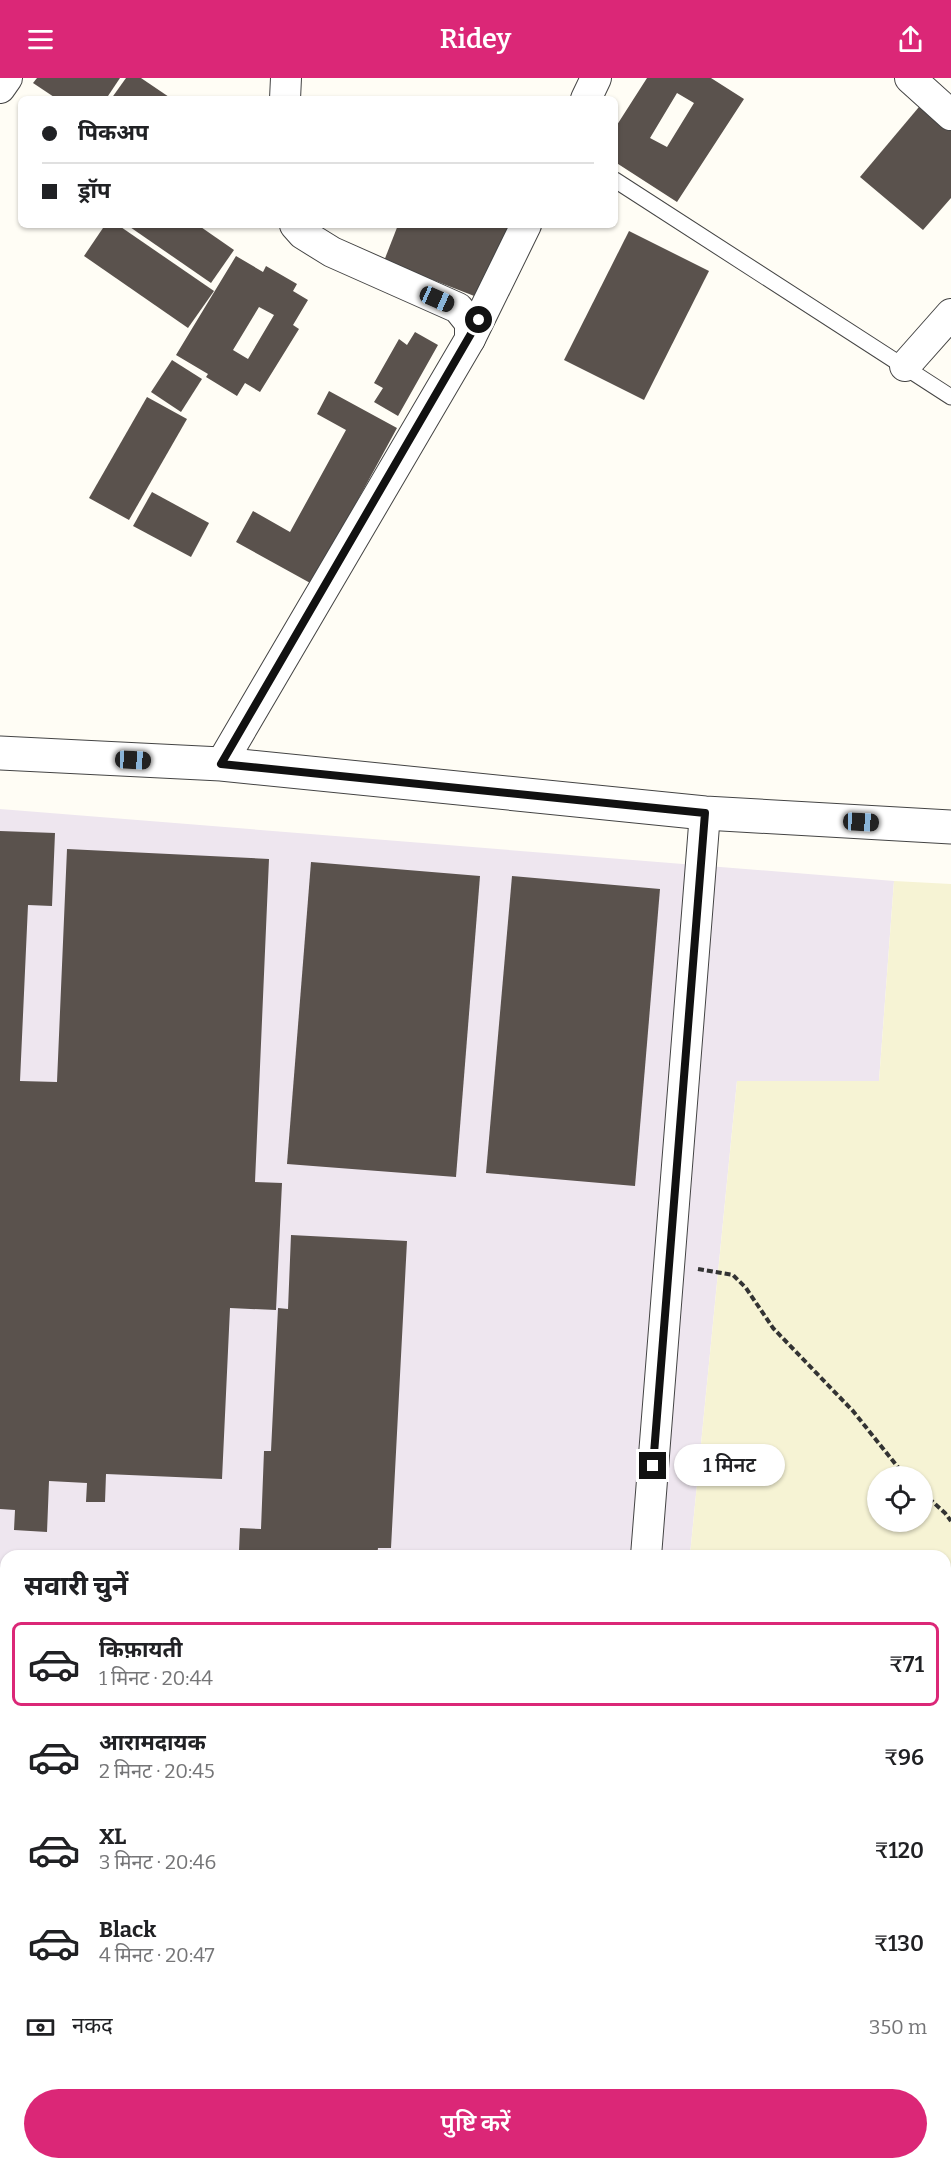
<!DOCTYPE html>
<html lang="hi">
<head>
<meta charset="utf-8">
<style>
  :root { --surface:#fff; --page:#f2f2f2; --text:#202124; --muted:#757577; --line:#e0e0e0; --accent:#db2777 }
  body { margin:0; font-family:Bitter,"Noto Sans Devanagari",serif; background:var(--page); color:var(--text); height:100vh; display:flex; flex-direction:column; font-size:22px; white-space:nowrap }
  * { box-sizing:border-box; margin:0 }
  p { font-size:20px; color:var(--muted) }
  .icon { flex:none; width:33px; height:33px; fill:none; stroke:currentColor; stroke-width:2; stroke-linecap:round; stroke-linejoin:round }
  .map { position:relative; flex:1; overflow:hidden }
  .side { position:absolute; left:0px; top:1472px; width:951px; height:620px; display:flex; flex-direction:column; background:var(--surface); border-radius:18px 18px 0 0; box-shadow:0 2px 4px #0004 }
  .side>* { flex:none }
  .guide { position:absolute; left:18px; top:18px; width:600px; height:132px; border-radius:9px; box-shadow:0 2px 4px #0004; display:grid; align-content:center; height:132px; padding:0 24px; background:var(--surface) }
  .controls { position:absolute; left:867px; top:1388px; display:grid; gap:12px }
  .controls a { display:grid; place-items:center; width:66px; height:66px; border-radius:50%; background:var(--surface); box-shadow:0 2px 4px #0004; font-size:30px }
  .end { position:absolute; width:27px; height:27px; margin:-14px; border:8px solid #111; background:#fff; box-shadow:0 0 0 3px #fff }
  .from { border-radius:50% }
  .bubble { position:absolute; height:42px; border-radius:21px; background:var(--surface); box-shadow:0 2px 4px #0004; font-size:20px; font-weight:600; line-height:42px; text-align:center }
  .car { position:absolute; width:18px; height:36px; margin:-18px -9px; border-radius:8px; box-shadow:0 0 4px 2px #0007; background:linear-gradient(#222 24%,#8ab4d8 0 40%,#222 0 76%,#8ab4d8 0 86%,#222 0) }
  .guide b { display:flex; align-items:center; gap:21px; height:57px; font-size:22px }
  .guide b+b { border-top:2px solid var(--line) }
  .guide i { width:15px; height:15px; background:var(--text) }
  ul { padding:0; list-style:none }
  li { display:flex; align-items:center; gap:18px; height:84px; margin:0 12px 9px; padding:0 12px; border:3px solid transparent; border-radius:9px }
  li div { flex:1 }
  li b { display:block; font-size:22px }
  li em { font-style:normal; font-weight:600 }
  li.selected { border-color:var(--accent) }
  li>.icon { width:54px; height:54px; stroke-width:1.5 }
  h2 { padding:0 24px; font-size:27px; line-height:72px }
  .pay { display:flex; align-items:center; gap:15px; height:66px; padding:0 24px; font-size:22px }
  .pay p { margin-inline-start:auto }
  .primary-button { display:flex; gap:12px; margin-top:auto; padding:12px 24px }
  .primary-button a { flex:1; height:69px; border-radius:36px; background:var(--accent); color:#fff; font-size:24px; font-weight:600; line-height:69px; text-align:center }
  header { display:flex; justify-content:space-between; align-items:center; height:78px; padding:0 24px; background:var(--accent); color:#fff; font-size:27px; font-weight:600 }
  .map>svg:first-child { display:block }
  .industrial { fill:#eee6ef }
  .farmland { fill:#f6f3d4; fill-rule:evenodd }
  .building { fill:#5a524d; fill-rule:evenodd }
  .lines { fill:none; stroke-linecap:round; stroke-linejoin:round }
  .service-casing { stroke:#444; stroke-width:17 }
  .minor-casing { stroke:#444; stroke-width:32 }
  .tertiary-casing { stroke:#444; stroke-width:35 }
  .path { stroke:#333; stroke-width:4; stroke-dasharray:6 3; stroke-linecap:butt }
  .service { stroke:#fff; stroke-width:15 }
  .minor { stroke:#fff; stroke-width:30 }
  .tertiary { stroke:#fff; stroke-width:33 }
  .route { stroke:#111; stroke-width:8 }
</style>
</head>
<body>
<header><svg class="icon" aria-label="menu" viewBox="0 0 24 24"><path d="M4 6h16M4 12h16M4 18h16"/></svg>Ridey<svg class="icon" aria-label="share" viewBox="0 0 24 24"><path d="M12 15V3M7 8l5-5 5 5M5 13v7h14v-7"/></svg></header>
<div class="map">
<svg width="951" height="2090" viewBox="0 0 951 2090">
  <rect width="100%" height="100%" fill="#fffdf5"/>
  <!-- industrial -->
  <path class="industrial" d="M0,731L894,803L879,1003H737L690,1477L6,1478V2085H631L630,2090H0Z"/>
  <!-- farmland -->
  <path class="farmland" d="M894,803L951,806V2090H630L631,2085H945V1478L690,1477L737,1003H879ZM878,1398H922V1443H878Z"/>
  <!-- building -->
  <g class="building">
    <path d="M37,0H120L106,21H57L33,5Z"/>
    <path d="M126,0H141L172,21H111Z"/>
    <path d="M647,0H711L744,21L677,124L615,84V50ZM677,15L694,25L667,69L650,60Z"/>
    <path d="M924,23L951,45V120L923,152L860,99Z"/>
    <path d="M105,147H118L214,213L188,250L84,178Z"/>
    <path d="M127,147H198L234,172L211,205Z"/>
    <path d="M398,147H518L482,221L384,183Z"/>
    <path d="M629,153L709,193L644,322L564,282Z"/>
    <path d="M236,178L263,194L266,188L297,206L293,213L308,222L293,247L299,251L260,314L245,305L237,318L206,299L208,296L176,277ZM259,229L274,237L248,281L233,272Z"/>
    <path d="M415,254L438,267L398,338L374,324L383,310L374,305L399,261L407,267Z"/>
    <path d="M172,282L202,301L181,334L151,314Z"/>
    <path d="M329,313L397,350L312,506L236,464L253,433L290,454L346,352L317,336Z"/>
    <path d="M147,319L187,341L129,442L89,420Z"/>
    <path d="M152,414L209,445L191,479L133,448Z"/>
    <path d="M0,753L55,755L52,828L28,827L20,1003L57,1004L67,771L269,781L255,1104L282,1105L276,1232L230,1230L222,1401L106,1396L105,1424H86L87,1405L49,1403L47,1454L14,1452L15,1432L0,1431Z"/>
    <path d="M311,784L480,798L456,1099L287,1086Z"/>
    <path d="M512,798L660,811L635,1108L486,1095Z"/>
    <path d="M291,1157L407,1163L391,1470H378L377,1478H310L239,1473L240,1450L261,1451L264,1373H271L278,1230L288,1231Z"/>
  </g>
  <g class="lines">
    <!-- service casing -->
    <g class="service-casing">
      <g id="service">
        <path d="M615,102L951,319"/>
        <path d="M0,1502H6"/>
      </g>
    </g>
    <!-- minor casing -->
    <g class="minor-casing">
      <g id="minor">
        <path d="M910,0L951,37"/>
        <path d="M0,10L7,0"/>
        <path d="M285,21L286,0"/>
        <path d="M586,21L596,0"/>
        <path d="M470,261L526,147"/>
        <path d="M905,288L951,236"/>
        <path d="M221,686L470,261V245L458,230L332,174L303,156L295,147"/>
        <path d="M646,1478L705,735"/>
        <path d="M591,2090L592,2085"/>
      </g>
    </g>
    <!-- tertiary casing -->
    <g class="tertiary-casing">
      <path id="tertiary" d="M0,675L221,686L705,735L951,749"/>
    </g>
    <!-- path -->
    <g class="path">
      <path d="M698,1191L733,1197L746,1210L773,1250L853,1333L905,1398"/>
      <path d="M922,1414L945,1435L951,1443"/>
    </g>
    <!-- service -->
    <use href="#service" class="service"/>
    <!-- minor -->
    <use href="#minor" class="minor"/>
    <!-- tertiary -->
    <use href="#tertiary" class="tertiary"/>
  </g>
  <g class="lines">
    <!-- route -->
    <path class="route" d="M479,242L221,686L705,735L653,1388"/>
  </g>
</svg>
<div class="controls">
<a><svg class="icon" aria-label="locate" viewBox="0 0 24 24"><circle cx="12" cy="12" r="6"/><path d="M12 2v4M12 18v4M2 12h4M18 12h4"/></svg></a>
</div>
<i class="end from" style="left:479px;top:242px"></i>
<i class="end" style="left:653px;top:1388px"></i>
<div class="bubble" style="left:674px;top:1366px;width:111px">1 मिनट</div>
<i class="car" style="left:437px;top:221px;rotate:114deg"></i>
<i class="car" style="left:133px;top:682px;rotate:93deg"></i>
<i class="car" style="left:861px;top:744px;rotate:93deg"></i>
<div class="guide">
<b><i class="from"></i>पिकअप</b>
<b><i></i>ड्रॉप</b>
</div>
<section class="side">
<h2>सवारी चुनें</h2>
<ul>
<li class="selected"><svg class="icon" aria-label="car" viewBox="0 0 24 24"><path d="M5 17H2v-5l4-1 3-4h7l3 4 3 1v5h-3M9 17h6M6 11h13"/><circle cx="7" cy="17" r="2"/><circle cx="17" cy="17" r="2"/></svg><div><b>किफ़ायती</b><p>1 मिनट · 20:44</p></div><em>₹71</em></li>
<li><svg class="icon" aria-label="car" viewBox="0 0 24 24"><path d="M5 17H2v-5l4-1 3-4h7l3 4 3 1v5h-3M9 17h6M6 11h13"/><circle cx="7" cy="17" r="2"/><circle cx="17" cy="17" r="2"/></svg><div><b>आरामदायक</b><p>2 मिनट · 20:45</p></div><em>₹96</em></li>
<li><svg class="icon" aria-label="car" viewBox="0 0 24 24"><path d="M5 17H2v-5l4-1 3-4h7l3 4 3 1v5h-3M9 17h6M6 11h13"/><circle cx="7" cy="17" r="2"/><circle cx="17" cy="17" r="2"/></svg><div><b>XL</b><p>3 मिनट · 20:46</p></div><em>₹120</em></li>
<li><svg class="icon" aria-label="car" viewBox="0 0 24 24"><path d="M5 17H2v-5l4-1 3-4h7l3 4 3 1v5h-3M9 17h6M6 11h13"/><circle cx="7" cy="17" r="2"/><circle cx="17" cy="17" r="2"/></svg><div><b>Black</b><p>4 मिनट · 20:47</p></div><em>₹130</em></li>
</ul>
<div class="pay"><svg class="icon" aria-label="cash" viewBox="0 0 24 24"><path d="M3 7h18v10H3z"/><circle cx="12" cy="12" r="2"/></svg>नकद<p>350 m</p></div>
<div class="primary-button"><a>पुष्टि करें</a></div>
</section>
</div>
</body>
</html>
